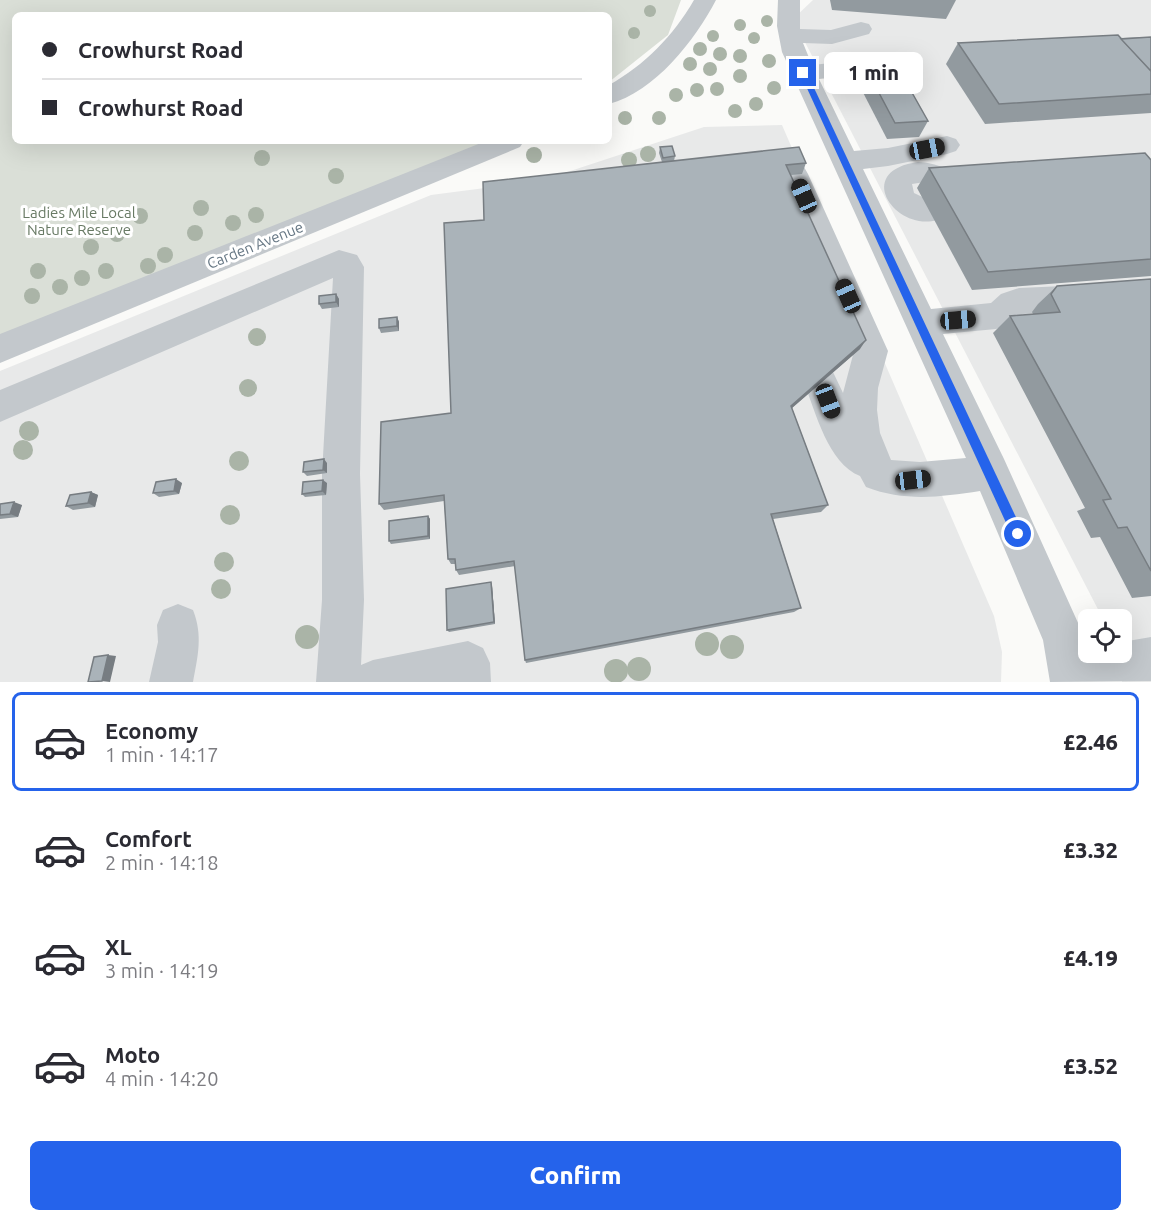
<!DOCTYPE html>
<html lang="en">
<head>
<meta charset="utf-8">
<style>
  :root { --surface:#fff; --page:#f2f2f3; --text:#2b2b33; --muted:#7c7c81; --line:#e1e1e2; --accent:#2563eb }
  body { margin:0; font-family:Ubuntu,sans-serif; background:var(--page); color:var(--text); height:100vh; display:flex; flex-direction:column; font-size:22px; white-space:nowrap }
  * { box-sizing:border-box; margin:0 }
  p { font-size:20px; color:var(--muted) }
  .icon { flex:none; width:33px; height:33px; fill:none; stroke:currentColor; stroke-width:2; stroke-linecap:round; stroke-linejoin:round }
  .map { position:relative; height:682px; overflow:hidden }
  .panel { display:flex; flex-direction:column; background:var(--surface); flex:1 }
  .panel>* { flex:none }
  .hud { position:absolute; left:12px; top:12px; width:600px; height:132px; border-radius:9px; box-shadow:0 6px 24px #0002; display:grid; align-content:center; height:132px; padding:0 30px; background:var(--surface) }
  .fabs { position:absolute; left:1078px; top:609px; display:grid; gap:12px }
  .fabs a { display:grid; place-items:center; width:54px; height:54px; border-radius:9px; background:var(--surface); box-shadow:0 6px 24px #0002; font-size:30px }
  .end { position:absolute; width:27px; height:27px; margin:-14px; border:8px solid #2563eb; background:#fff; box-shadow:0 0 0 3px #fff }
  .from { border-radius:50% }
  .bubble { position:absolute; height:42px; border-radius:9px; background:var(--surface); box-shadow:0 6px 24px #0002; font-size:20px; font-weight:800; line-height:42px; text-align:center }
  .car { position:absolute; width:18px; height:36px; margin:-18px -9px; border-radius:8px; box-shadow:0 0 4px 2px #0007; background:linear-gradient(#222 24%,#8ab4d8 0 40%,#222 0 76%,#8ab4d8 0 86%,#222 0) }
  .hud b { display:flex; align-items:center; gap:21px; height:57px; font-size:22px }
  .hud b+b { border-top:2px solid var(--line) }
  .hud i { width:15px; height:15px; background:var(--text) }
  ul { padding:10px 0 0; list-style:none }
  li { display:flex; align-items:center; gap:18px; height:99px; margin:0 12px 9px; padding:0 18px; border:3px solid transparent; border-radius:9px }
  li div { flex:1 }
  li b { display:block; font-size:22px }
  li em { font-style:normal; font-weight:800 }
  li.active { border-color:var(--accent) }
  li>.icon { width:54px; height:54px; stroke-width:1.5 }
  .button { display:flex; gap:12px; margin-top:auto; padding:12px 30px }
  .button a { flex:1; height:69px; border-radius:9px; background:var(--accent); color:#fff; font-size:24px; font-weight:800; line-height:69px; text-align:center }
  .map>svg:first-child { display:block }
  .built { fill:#e8e9e9 }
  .green { fill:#dadfd7 }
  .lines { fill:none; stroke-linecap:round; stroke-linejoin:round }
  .minor { fill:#c3c8cc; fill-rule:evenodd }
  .tree { fill:#aab4a7 }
  .wall { fill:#929a9f }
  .shaded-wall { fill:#777d82 }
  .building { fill:#aab3b9; stroke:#777d82; stroke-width:1.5 }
  .route { fill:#2563eb }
  .labels { text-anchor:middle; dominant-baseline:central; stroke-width:6; stroke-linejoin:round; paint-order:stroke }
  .park-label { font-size:15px; fill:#687a64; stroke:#fff }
  .street-label { font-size:15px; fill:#657683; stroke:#fff }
</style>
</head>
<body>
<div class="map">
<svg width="1151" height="682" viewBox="0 0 1151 682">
  <rect width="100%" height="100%" fill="#fafaf8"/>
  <!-- built -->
  <g class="built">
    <path d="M813,0H1151V682H1122V620L1103,619L793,19Z"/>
    <path d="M782,125L994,616L1002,652L1001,682H0V371L431,195L540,181L704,127Z"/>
  </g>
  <!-- green -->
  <path class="green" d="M0,0H681L668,35L609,82V15H15V141H499L0,336Z"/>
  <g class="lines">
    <!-- minor -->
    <g class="minor">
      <path d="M694,0H716C695,40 655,92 609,104V85C645,65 673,36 694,0Z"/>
      <path d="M778,0H800V29L831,30L861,22L869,24L872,29L869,34L832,44L803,43L812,65L898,56L906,58L910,63L906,68L898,70L819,79L854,151L888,148L947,136L956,139L960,145L956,151L947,154L888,166L863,169L931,309L991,303L1001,294L1019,288L1086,285L1097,289L1102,298L1097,307L1086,311L1023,314L1011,324L996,329L943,334L1004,459L1079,625L1087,647L1089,646V652H1122V642L1151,637V681L1050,682L1043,640L980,491C940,497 905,502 866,487L860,476C828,463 816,413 804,383L809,372L821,368L833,372L843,393L854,351L780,174L784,167L794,164L804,167L808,174L888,351L878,388L877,410L880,433L891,460L920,462L966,458L782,52L777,26Z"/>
      <path d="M486,141H524L520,147L0,363V334Z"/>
      <path d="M918,162C935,163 955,169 964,184L960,191L950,194L925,182L912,184L914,193L937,204L941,212L937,220C896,232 852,171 918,162Z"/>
      <path d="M339,250L357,255L364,267L360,474L364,600L361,665L373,660L468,641L483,648L490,663L491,682H316L322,600V474L333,278L0,422V390Z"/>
      <path d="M178,604L193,610C203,635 198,656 193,682H149L158,642L157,625L163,610Z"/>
    </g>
  </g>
  <!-- trees -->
  <g class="tree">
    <circle cx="650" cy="11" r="6"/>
    <circle cx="767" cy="21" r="6"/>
    <circle cx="740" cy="25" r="6"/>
    <circle cx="634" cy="33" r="6"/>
    <circle cx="713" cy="36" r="6"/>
    <circle cx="754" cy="38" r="6"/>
    <circle cx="700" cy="49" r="7"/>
    <circle cx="720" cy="54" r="7"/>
    <circle cx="740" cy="56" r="7"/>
    <circle cx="769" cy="61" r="7"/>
    <circle cx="690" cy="64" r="7"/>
    <circle cx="710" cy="69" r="7"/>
    <circle cx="740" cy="76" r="7"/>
    <circle cx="774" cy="88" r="7"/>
    <circle cx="717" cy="89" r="7"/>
    <circle cx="697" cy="90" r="7"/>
    <circle cx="676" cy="95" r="7"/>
    <circle cx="756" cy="104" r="7"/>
    <circle cx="735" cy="111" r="7"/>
    <circle cx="625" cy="118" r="7"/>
    <circle cx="659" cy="118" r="7"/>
    <circle cx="648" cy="154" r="8"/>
    <circle cx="534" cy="155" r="8"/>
    <circle cx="262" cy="158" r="8"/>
    <circle cx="629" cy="160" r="8"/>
    <circle cx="336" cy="176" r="8"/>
    <circle cx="201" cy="208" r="8"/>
    <circle cx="256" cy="215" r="8"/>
    <circle cx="140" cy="216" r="8"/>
    <circle cx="233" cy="223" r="8"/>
    <circle cx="195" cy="233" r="8"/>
    <circle cx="117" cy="234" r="8"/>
    <circle cx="91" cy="247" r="8"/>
    <circle cx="165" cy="255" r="8"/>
    <circle cx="148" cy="266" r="8"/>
    <circle cx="38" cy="271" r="8"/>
    <circle cx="106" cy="271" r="8"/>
    <circle cx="82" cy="278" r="8"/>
    <circle cx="60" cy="287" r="8"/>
    <circle cx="32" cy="296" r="8"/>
    <circle cx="257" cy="337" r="9"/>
    <circle cx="248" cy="388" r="9"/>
    <circle cx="29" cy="431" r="10"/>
    <circle cx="23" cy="450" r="10"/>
    <circle cx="239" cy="461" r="10"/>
    <circle cx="230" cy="515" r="10"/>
    <circle cx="224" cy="562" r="10"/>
    <circle cx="221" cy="589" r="10"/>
    <circle cx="307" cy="637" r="12"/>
    <circle cx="707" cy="644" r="12"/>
    <circle cx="732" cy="647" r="12"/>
    <circle cx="639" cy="669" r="12"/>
    <circle cx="616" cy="671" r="12"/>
  </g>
  <!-- wall -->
  <g class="wall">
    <path d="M830,0H956L946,19L832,10Z"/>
    <path d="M1151,37V113L985,124L946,64L958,43Z"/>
    <path d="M862,61L928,121L919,137L887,139L855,77Z"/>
    <path d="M660,147L675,156L674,161L806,163L802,174L791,175L860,349L792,408L828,505L821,512L773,519L801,608L794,612L526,663L525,660L515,566L459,575L456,570L455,564H451L448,559L444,501L384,510L379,504L451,413L484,220L662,162L659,153Z"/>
    <path d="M1151,160V276L972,290L917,188L929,168Z"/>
    <path d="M1151,279V596L1132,598L1100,537L1091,538L1077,511L1085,508L993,333L1010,316L1033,314L1032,312L1038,304L1057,286Z"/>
    <path d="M336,294L339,299V307L322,309L319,304Z"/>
    <path d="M397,317L399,322V331L381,333L379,328Z"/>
    <path d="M327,463V473L307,476L303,472Z"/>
    <path d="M182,483L179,494L159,497L153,493Z"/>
    <path d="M327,483L326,495L305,497L302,494Z"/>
    <path d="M91,492L98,495L95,507L73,510L66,506Z"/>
    <path d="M0,504L22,505L18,517L0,519Z"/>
    <path d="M428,516L430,519V539L391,544L389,541Z"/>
    <path d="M491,582L492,585L495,624L449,632L447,630Z"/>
  </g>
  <!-- shaded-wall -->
  <g class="shaded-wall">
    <path d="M336,294L339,299V307L336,302Z"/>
    <path d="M397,317L399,322V331L397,326Z"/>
    <path d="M866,340L860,349L785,414L791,406Z"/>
    <path d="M324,459L327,463V473L323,470Z"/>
    <path d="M176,479L182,483L179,494L174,491Z"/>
    <path d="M323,480L327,483L326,495L322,491Z"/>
    <path d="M91,492L98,495L95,507L88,503Z"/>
    <path d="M14,502L22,505L18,517L10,514Z"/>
    <path d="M428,516L430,519V539L428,536Z"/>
    <path d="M491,582L492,585L495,624L494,622Z"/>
    <path d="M108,655L116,656L110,682L102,681Z"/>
  </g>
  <!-- building -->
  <g class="building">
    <path d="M1118,35L1151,71V94L999,104L958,43Z"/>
    <path d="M1151,37V71L1121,39Z"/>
    <path d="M893,59L928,121L895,123L862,61Z"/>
    <path d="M672,146L675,156L663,158L660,147Z"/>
    <path d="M799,147L806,163L786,165L866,340L791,406L828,505L771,514L801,608L525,660L514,561L456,570L455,559H448L444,495L379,504L381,422L451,413L444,223L484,220L483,182Z"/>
    <path d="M1145,153L1151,160V259L988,272L929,168Z"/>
    <path d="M1151,279V571L1127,527L1118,528L1103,500L1111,499L1010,316L1060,312L1051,294L1057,286Z"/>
    <path d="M336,294V302L319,304V296Z"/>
    <path d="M397,317V326L379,328V319Z"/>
    <path d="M324,459L323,470L303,472L304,462Z"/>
    <path d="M176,479L174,491L153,493L156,482Z"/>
    <path d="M323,480L322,491L302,494L303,482Z"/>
    <path d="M91,492L88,503L66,506L70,495Z"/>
    <path d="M14,502L10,514L0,515V504Z"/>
    <path d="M428,516V536L389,541V521Z"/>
    <path d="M491,582L494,622L447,630L446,589Z"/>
    <path d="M108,655L102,681L88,682L94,657Z"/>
  </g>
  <!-- route -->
  <path class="route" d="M803,71L807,73L1022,530V538H1013L800,73Z"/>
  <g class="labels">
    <!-- park labels -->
    <g class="park-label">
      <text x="79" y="212">Ladies Mile Local<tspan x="79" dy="17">Nature Reserve</tspan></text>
    </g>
    <!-- street labels -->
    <g class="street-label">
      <text transform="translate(255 245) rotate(-22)">Carden Avenue</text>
    </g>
  </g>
</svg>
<div class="fabs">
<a><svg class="icon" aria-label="locate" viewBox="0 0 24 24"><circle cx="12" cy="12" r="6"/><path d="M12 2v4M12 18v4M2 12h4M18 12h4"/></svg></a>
</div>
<i class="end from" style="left:1018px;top:534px"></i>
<i class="end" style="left:803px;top:73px"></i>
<div class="bubble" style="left:824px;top:52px;width:99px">1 min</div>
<i class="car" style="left:927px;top:149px;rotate:79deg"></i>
<i class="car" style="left:804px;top:196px;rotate:336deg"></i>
<i class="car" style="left:848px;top:296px;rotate:336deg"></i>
<i class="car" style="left:958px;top:320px;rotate:85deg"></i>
<i class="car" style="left:828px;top:401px;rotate:159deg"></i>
<i class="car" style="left:913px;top:480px;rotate:83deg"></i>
<div class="hud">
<b><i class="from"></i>Crowhurst Road</b>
<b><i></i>Crowhurst Road</b>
</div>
</div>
<section class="panel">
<ul>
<li class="active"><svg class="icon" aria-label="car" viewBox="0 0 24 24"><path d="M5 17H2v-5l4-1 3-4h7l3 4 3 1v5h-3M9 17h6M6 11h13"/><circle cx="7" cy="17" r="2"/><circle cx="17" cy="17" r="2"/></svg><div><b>Economy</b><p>1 min · 14:17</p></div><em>£2.46</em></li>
<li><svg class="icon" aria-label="car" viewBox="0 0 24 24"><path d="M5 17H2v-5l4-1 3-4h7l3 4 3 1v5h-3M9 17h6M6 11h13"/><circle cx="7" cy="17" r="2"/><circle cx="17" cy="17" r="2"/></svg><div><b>Comfort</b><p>2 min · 14:18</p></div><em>£3.32</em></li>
<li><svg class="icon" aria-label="car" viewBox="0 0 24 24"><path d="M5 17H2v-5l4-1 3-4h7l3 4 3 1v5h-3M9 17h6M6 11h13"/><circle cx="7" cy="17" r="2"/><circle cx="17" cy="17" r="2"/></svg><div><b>XL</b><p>3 min · 14:19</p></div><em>£4.19</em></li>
<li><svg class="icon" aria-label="car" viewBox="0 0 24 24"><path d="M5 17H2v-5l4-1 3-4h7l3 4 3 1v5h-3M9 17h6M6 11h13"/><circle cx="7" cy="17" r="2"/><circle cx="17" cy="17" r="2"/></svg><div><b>Moto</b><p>4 min · 14:20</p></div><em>£3.52</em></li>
</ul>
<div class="button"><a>Confirm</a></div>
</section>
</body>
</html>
